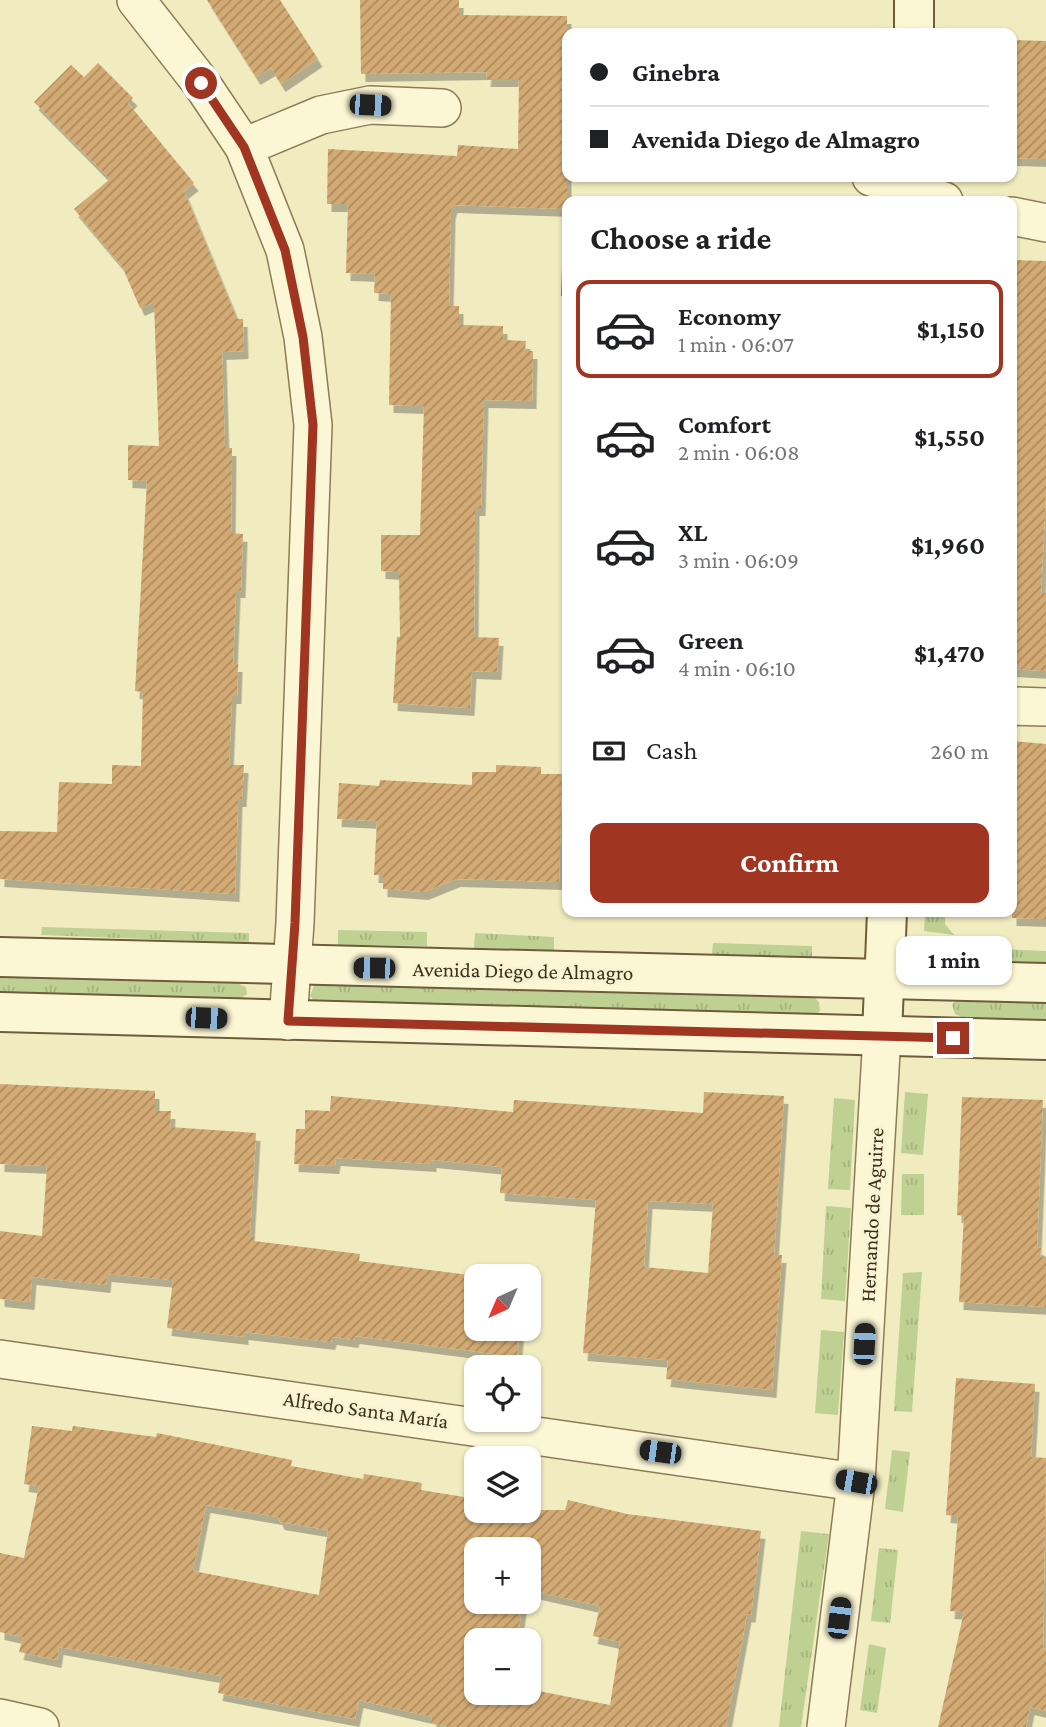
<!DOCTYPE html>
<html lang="en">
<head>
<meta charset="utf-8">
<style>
  :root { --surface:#fff; --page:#f2f2f2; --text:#202124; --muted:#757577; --line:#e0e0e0; --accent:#a03522 }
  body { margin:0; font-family:"Crimson Pro",serif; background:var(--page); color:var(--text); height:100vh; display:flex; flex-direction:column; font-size:26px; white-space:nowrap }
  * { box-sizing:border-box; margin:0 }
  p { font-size:23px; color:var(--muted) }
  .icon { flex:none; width:38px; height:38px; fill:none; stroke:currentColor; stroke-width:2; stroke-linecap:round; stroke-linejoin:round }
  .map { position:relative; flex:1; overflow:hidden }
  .panel { position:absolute; left:562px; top:196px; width:455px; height:721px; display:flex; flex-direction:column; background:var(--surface); border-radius:14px; box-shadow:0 2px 5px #0004 }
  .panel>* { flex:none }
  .hud { position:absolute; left:562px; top:28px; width:455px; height:154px; border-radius:14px; box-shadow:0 2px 5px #0004; display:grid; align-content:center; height:154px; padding:0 28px; background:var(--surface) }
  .needle { width:46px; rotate:224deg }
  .tools { position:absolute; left:464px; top:1264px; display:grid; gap:14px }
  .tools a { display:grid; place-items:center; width:77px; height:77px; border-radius:14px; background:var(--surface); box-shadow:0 2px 5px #0004; font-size:35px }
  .end { position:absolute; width:32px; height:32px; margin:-16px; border:9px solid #a03522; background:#fff; box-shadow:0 0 0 4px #fff }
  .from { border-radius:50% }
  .bubble { position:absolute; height:49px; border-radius:14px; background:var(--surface); box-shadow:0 2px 5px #0004; font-size:23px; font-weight:700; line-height:49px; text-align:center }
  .car { position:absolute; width:21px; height:42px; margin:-21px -10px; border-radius:9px; box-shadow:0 0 5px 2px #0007; background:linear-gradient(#222 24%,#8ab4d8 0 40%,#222 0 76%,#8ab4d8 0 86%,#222 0) }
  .hud b { display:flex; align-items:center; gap:24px; height:66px; font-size:26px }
  .hud b+b { border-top:2px solid var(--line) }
  .hud i { width:18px; height:18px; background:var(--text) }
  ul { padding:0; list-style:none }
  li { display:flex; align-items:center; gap:21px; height:98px; margin:0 14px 10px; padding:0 14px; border:4px solid transparent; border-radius:14px }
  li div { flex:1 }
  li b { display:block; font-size:26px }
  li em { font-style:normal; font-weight:700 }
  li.active { border-color:var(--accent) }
  li>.icon { width:63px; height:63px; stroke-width:1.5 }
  h2 { padding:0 28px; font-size:32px; line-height:84px }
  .pay { display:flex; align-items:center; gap:18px; height:77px; padding:0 28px; font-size:26px }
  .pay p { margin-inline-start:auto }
  .cta { display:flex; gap:14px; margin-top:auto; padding:14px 28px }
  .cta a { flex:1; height:80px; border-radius:14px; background:var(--accent); color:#fff; font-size:28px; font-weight:700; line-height:80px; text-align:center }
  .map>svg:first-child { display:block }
  .grass { fill:url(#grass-tufts) }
  .water { fill:url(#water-rules); stroke:#6a928f; stroke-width:2 }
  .building { fill:url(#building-hatch); fill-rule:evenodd; filter:url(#shadow) }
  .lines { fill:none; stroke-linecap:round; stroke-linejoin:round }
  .street-casing { stroke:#8c7c57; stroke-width:40 }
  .secondary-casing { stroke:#6e5c3a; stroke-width:42 }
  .street { stroke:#fbf6d4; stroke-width:37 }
  .secondary { stroke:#fbf6d4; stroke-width:38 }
  .route { stroke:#a03522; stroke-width:9 }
  .labels { text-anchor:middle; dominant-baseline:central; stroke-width:5; stroke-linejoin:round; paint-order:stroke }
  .street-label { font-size:21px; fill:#3b301c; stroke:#f8f3d1 }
</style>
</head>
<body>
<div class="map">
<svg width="1046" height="1727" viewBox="0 0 1046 1727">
  <defs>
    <pattern id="grass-tufts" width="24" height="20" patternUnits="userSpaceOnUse" patternTransform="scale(1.75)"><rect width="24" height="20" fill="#bfd093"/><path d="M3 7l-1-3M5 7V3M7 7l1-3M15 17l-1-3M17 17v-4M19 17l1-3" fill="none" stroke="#a5b37e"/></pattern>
    <pattern id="water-rules" width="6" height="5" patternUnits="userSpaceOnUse" patternTransform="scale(1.75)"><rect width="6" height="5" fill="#a4c3bf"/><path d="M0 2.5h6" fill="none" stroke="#879f9a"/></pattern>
    <pattern id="building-hatch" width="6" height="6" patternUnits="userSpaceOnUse" patternTransform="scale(1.75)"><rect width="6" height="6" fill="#d3aa73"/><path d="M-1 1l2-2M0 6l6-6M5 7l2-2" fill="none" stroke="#ac8b5e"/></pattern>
    <filter id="shadow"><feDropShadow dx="4.5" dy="8" stdDeviation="0" flood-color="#0004"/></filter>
  </defs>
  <rect width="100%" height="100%" fill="#f1ebc0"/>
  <!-- grass -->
  <g class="grass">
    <path d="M925,912H945V924L954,935L924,931Z"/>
    <path d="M42,927L249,933V943L41,935Z"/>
    <path d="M338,930L427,932V946L338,945Z"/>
    <path d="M475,933L554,937V951L474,948Z"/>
    <path d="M713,943L812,946V959L712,955Z"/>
    <path d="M999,949L1046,951V965L997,963Z"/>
    <path d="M0,970L232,981L246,987L247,994L235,1002L0,993Z"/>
    <path d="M316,981L531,991L814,997L819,1002L820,1011L815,1016L317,1004L310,996Z"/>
    <path d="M959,996L1046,1000V1022L966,1019L955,1014L952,1005Z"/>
    <path d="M905,1092L928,1094L923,1155L901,1153Z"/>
    <path d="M834,1098L855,1100L850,1190L828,1189Z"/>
    <path d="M902,1174H924V1215H901Z"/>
    <path d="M826,1206L851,1208L845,1301L821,1299Z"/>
    <path d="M922,1272L912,1412L894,1411L903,1273Z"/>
    <path d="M821,1330L844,1332L838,1415L815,1413Z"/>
    <path d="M892,1450L910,1452L903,1512L885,1509Z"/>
    <path d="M801,1531L829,1534L801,1727H779Z"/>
    <path d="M879,1548L898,1550L890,1623L871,1621Z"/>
    <path d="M869,1644L886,1648L877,1713L860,1710Z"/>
  </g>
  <!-- water -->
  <path class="water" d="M564,238H567V295H562Z"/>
  <!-- building -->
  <g class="building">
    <path d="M207,0H280L318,59L281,84L271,68L256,77Z"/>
    <path d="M360,0H459V15L567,16V209L453,205L451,212L449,306H459V325L503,326V340L526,341L525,351H533L532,401L484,400L481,508H475L474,637L499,638L497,672L472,671L470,708L393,703L397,637H400L399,572L381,571V535H420L424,406L389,405L391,294L374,293L375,274L346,273L348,204H327L328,149L457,156L458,145L518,149L519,79H486L487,72L361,74Z"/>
    <path d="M1012,40L1046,41V159L1012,158Z"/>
    <path d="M98,63L133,98L128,103L194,183L184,191L237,319H243L244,351L222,352L225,448H232L231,533L243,534L241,590H236L233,664H238L237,696H232L229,765H244L242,799H238L235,894L0,879V831L57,832L59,782L112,784V765L141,766L143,692L135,691L147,481L128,480V445L159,446L154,302L140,308L122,266L74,209L110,179L34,102L71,65L84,77Z"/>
    <path d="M1012,260L1046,261V491L1041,593H1046V671L1012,669Z"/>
    <path d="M1012,741L1046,744V919L1012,918Z"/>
    <path d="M496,765L541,767V774H562L559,882L456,879L424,892L383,889V875H374L377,821L337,819L339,783L379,786L380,780L472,785V772H496Z"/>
    <path d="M0,1084L155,1091V1111H171L170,1127L256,1133L250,1235H254V1241L360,1254L359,1261L477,1276L476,1328H520L517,1357L355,1336L354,1340L332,1337L331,1342L244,1332V1337L167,1328L173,1280L107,1274L106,1285L32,1277L30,1302L0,1299V1231L42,1236L47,1166L0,1164Z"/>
    <path d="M704,1092L784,1096L774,1255H782L772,1390L666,1379L668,1360L583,1353L596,1200L500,1193L502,1167L432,1160V1164L336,1158L335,1166L294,1164L296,1129H305V1110L330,1111L331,1096L513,1112L514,1100L703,1113ZM648,1201L713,1204L708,1273L644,1267Z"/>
    <path d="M962,1097L1043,1100L1037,1247L1041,1248L1040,1257H1046V1307L959,1302L964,1216L957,1215Z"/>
    <path d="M956,1378L1035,1384L1031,1457L1046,1458L1043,1648L1046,1649V1711L1030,1707L1026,1727H938L964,1612L950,1611L958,1516L946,1515Z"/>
    <path d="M32,1426L72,1431L73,1426L156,1437L157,1433L292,1460L291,1466L363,1479L364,1474L422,1483L421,1490L476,1499V1510H565L568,1500L627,1514L761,1531L751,1615L747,1614L726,1727H449L431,1723L432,1717L359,1700L355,1719L218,1693L221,1676L59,1647L57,1660L19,1652L23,1637L0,1632V1553L24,1558L39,1486L24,1484ZM206,1505L278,1517L280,1522L328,1530L319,1595L193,1571ZM476,1549H528V1590L600,1606L593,1636L620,1642L610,1705L528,1689V1692H476V1640H517L523,1601H476Z"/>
  </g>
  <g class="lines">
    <!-- street casing -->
    <g class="street-casing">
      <g id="street">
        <path d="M136,0L201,83L244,147L285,250L303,337L313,425L295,923L288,1021"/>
        <path d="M244,147L321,115L370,105L442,108"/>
        <path d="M871,177L944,201"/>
        <path d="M1012,216L1046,223"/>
        <path d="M1012,706L1046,707"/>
        <path d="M0,1359L856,1482"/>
        <path d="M0,1718L40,1727"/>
        <path d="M826,1727L856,1482L882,1035"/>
      </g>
    </g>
    <!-- secondary casing -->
    <g class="secondary-casing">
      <g id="secondary">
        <path d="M914,0V33"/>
        <path d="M916,201V177"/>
        <path d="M0,957L1046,983"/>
        <path d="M0,1012L1046,1040"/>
        <path d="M882,1035L887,912"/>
      </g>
    </g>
    <!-- street -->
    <use href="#street" class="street"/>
    <!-- secondary -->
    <use href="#secondary" class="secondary"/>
  </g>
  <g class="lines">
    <!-- route -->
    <path class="route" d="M201,83L244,147L285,250L303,337L313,425L295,923L288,1021L953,1038"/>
  </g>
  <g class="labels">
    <!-- street labels -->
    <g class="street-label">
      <text transform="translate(523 971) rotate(1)">Avenida Diego de Almagro</text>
      <text transform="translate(872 1215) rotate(-87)">Hernando de Aguirre</text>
      <text transform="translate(366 1410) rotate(8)">Alfredo Santa María</text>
    </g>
  </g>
</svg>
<div class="tools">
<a><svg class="needle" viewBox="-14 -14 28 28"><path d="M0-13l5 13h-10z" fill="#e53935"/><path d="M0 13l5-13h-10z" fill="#757577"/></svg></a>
<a><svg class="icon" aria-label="locate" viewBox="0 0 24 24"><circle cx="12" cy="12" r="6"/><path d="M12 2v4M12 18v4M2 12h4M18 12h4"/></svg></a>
<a><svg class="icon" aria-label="layers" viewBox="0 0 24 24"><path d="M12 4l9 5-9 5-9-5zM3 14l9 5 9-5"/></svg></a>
<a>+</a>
<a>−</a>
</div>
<i class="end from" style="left:201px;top:83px"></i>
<i class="end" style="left:953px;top:1038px"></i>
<div class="bubble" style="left:896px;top:936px;width:116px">1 min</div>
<i class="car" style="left:370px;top:105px;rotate:92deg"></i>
<i class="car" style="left:374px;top:968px;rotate:271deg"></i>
<i class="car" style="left:206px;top:1018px;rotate:92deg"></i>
<i class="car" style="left:864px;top:1344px;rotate:3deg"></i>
<i class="car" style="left:660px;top:1452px;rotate:278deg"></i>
<i class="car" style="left:856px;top:1482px;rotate:280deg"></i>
<i class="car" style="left:839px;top:1618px;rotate:7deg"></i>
<div class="hud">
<b><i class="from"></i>Ginebra</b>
<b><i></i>Avenida Diego de Almagro</b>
</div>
<section class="panel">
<h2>Choose a ride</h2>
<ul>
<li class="active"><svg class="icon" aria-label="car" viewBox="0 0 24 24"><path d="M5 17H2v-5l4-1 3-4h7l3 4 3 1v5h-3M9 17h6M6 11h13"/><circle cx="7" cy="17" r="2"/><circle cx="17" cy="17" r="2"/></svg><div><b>Economy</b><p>1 min · 06:07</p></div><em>$1,150</em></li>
<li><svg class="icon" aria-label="car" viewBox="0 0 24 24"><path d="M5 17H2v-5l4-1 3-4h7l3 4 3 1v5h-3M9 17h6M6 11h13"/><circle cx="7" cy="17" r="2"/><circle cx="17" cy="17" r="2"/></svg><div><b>Comfort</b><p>2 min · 06:08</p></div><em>$1,550</em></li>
<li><svg class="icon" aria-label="car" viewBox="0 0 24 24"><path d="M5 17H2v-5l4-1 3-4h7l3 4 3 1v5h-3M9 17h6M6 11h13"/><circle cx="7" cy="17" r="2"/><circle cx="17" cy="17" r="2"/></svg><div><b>XL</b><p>3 min · 06:09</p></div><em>$1,960</em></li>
<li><svg class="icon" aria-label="car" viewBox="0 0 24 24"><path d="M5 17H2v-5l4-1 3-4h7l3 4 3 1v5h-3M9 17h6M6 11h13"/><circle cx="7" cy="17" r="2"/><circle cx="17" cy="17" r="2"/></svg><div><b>Green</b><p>4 min · 06:10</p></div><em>$1,470</em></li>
</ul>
<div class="pay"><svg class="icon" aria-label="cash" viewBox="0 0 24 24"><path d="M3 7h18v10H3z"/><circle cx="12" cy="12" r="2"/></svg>Cash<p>260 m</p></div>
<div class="cta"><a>Confirm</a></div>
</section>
</div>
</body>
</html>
